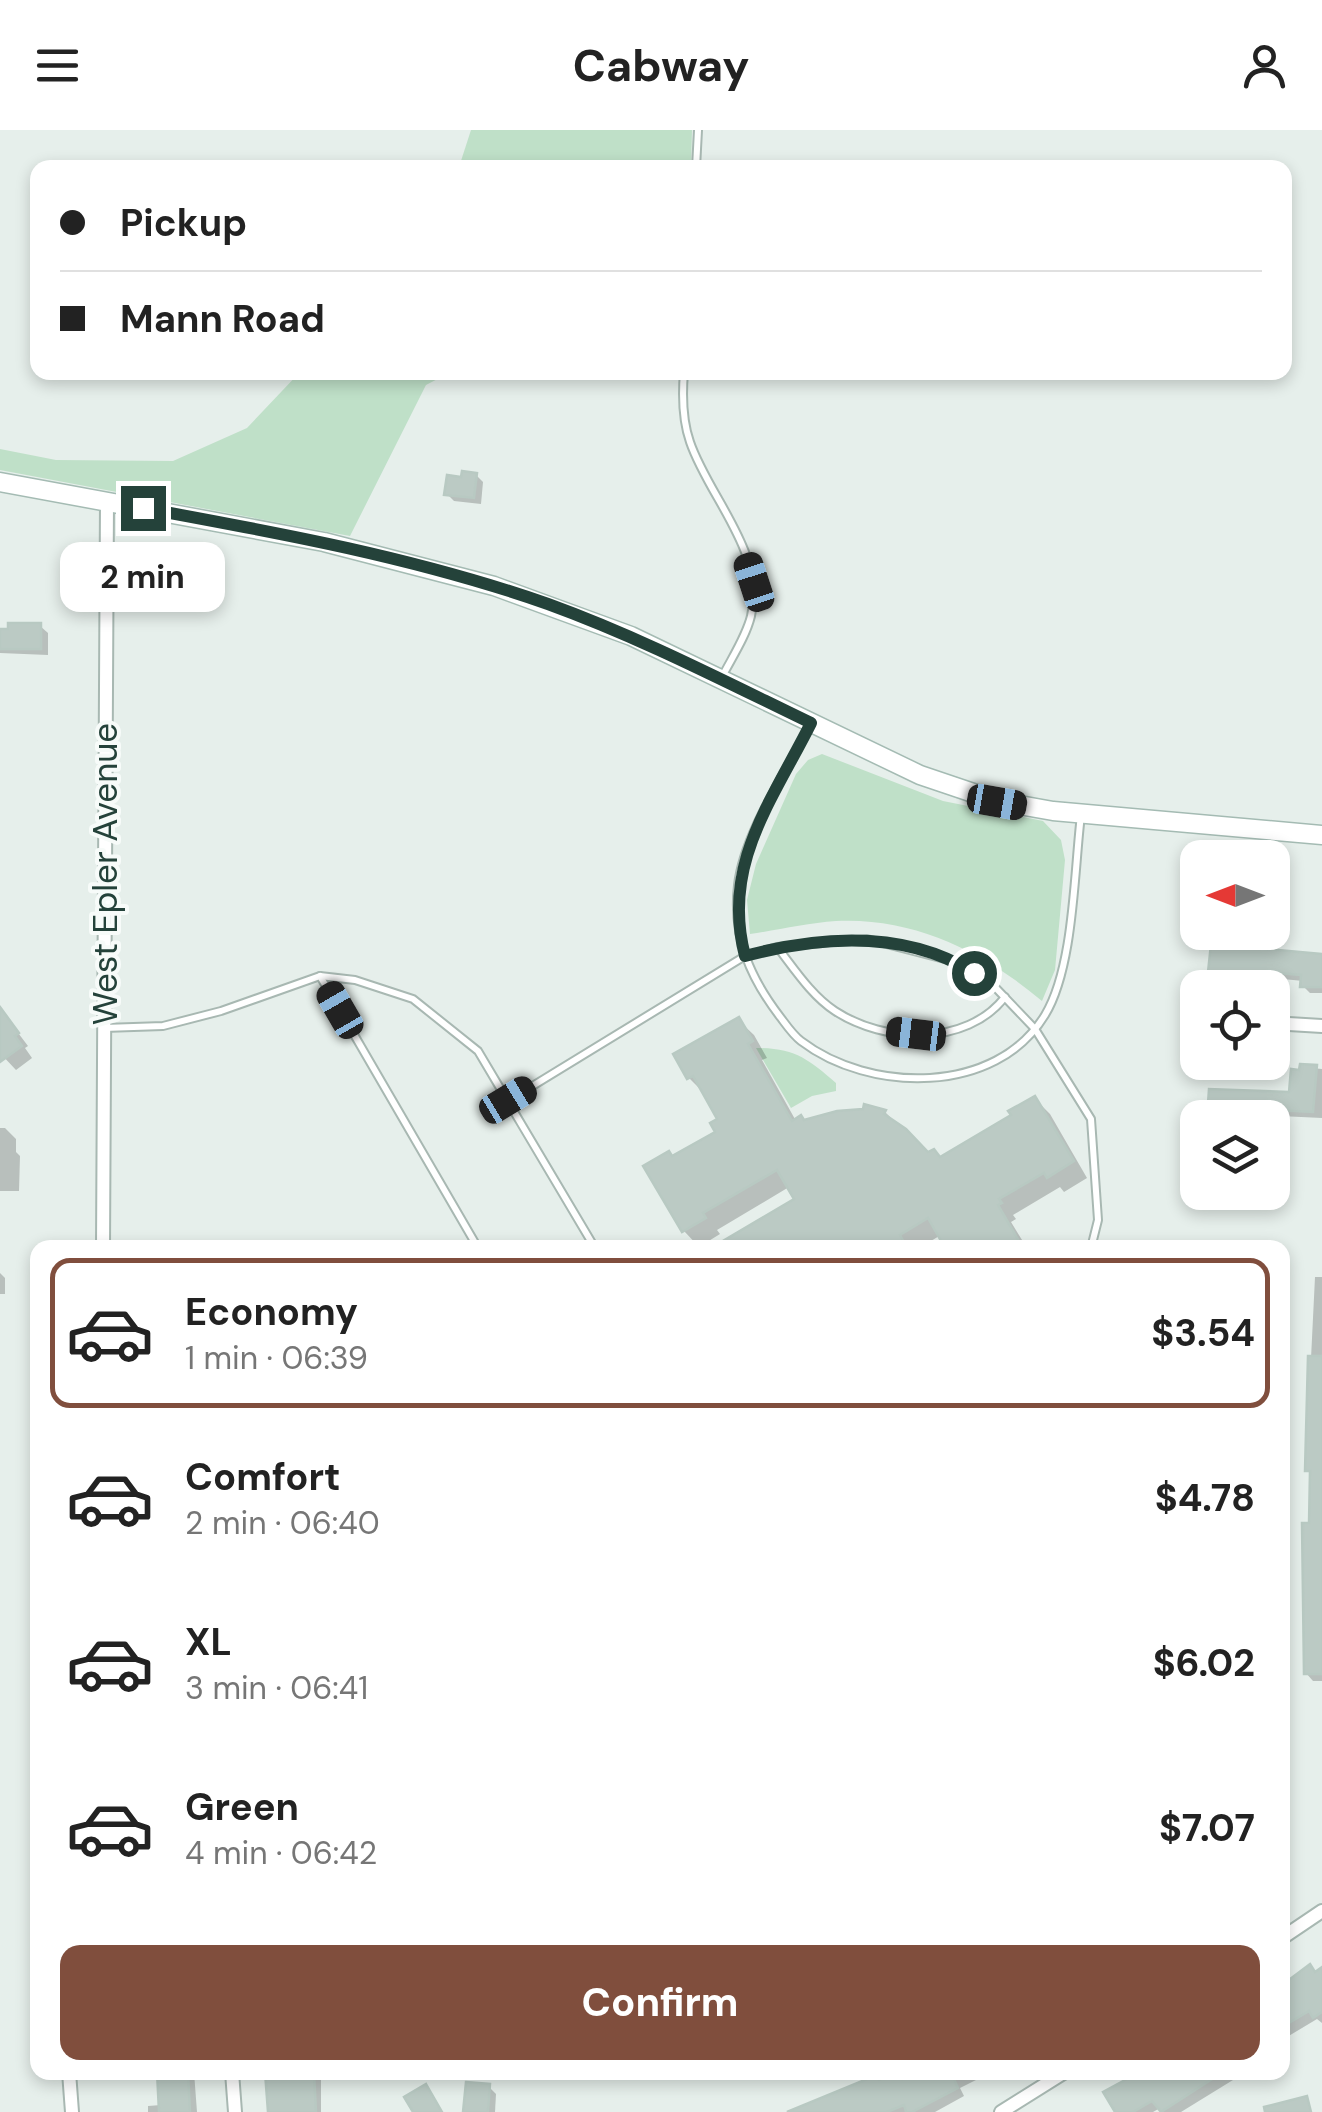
<!DOCTYPE html>
<html lang="en">
<head>
<meta charset="utf-8">
<style>
  :root { --surface:#fff; --page:#f6f6f6; --text:#222; --muted:#767676; --line:#e0e0e0; --accent:#804e3d }
  body { margin:0; font-family:"DM Sans",sans-serif; background:var(--page); color:var(--text); height:100vh; display:flex; flex-direction:column; font-size:38px; white-space:nowrap }
  * { box-sizing:border-box; margin:0 }
  p { font-size:32px; color:var(--muted) }
  .icon { flex:none; width:55px; height:55px; fill:none; stroke:currentColor; stroke-width:2; stroke-linecap:round; stroke-linejoin:round }
  .map { position:relative; flex:1; overflow:hidden }
  .details { position:absolute; left:30px; top:1110px; width:1260px; height:840px; display:flex; flex-direction:column; background:var(--surface); border-radius:20px; box-shadow:0 5px 15px #0003 }
  .details>* { flex:none }
  .banner { position:absolute; left:30px; top:30px; width:1262px; height:220px; border-radius:20px; box-shadow:0 5px 15px #0003; display:grid; align-content:center; height:220px; padding:0 30px; background:var(--surface) }
  .needle { width:65px; rotate:270deg }
  .fabs { position:absolute; left:1180px; top:710px; display:grid; gap:20px }
  .fabs a { display:grid; place-items:center; width:110px; height:110px; border-radius:20px; background:var(--surface); box-shadow:0 5px 15px #0003; font-size:50px }
  .end { position:absolute; width:45px; height:45px; margin:-22px; border:12px solid #24423a; background:#fff; box-shadow:0 0 0 5px #fff }
  .from { border-radius:50% }
  .bubble { position:absolute; height:70px; border-radius:20px; background:var(--surface); box-shadow:0 5px 15px #0003; font-size:32px; font-weight:700; line-height:70px; text-align:center }
  .car { position:absolute; width:30px; height:60px; margin:-30px -15px; border-radius:12px; box-shadow:0 0 8px 2px #0007; background:linear-gradient(#222 24%,#8ab4d8 0 40%,#222 0 76%,#8ab4d8 0 86%,#222 0) }
  .banner b { display:flex; align-items:center; gap:35px; height:95px; font-size:38px }
  .banner b+b { border-top:2px solid var(--line) }
  .banner i { width:25px; height:25px; background:var(--text) }
  ul { padding:18px 0 0; list-style:none }
  li { display:flex; align-items:center; gap:30px; height:150px; margin:0 20px 15px; padding:0 10px; border:5px solid transparent; border-radius:20px }
  li div { flex:1 }
  li b { display:block; font-size:38px }
  li em { font-style:normal; font-weight:700 }
  li.selected { border-color:var(--accent) }
  li>.icon { width:90px; height:90px; stroke-width:1.5 }
  .button { display:flex; gap:20px; margin-top:auto; padding:20px 30px }
  .button a { flex:1; height:115px; border-radius:20px; background:var(--accent); color:#fff; font-size:40px; font-weight:700; line-height:115px; text-align:center }
  header { display:flex; justify-content:space-between; align-items:center; height:130px; padding:0 30px; background:var(--surface); font-size:45px; font-weight:700 }
  .map>svg:first-child { display:block }
  .green { fill:#bfe0c8 }
  .shadow { fill:#0003 }
  .building { fill:#bbcac4; stroke:#b8c9c2; stroke-width:2.5 }
  .lines { fill:none; stroke-linecap:round; stroke-linejoin:round }
  .service-casing { stroke:#a8b8b2; stroke-width:10 }
  .minor-casing { stroke:#a8b8b2; stroke-width:16 }
  .secondary-casing { stroke:#a4bbb3; stroke-width:21 }
  .service { stroke:#fff; stroke-width:6 }
  .minor { stroke:#fff; stroke-width:12 }
  .secondary { stroke:#fff; stroke-width:18 }
  .route { stroke:#24423a; stroke-width:12 }
  .labels { text-anchor:middle; dominant-baseline:central; stroke-width:8; stroke-linejoin:round; paint-order:stroke }
  .street-label { font-size:35px; fill:#24423a; stroke:#f7fbf9 }
</style>
</head>
<body>
<header><svg class="icon" aria-label="menu" viewBox="0 0 24 24"><path d="M4 6h16M4 12h16M4 18h16"/></svg>Cabway<svg class="icon" aria-label="person" viewBox="0 0 24 24"><circle cx="12" cy="8" r="4"/><path d="M4 21q1-7 8-7t8 7"/></svg></header>
<div class="map">
<svg width="1322" height="1982" viewBox="0 0 1322 1982">
  <rect width="100%" height="100%" fill="#e6efeb"/>
  <!-- green -->
  <g class="green">
    <path d="M471,0H692L691,37H459Z"/>
    <path d="M300,242L449,243L426,255L350,406L0,340V319L56,330L173,331L247,298Z"/>
    <path d="M822,624L943,671L1043,691L1061,710L1065,730L1055,840L1042,871C984,822 914,787 836,791C807,793 778,800 750,804L747,770L756,734L796,644L808,630Z"/>
    <path d="M756,918C795,918 808,929 836,953V961L812,966L791,978Z"/>
  </g>
  <!-- shadow -->
  <g class="shadow">
    <path d="M476,345L483,352L481,374L454,371L447,364L463,350Z"/>
    <path d="M40,496L48,503V525L0,523V501Z"/>
    <path d="M1322,826V863H1310L1303,856V851L1283,849L1282,860L1234,857L1211,841Z"/>
    <path d="M0,879L28,916L25,918L32,928L16,940L0,923Z"/>
    <path d="M738,890L754,905L767,928L762,930L796,991L885,982L928,1025L941,1029L1014,986L1035,969L1050,984L1087,1048L1064,1062L1060,1057L1013,1085L1016,1089L1011,1092L1027,1118H948L941,1105L919,1118H716L797,1070L789,1057L717,1100L720,1104L699,1117L684,1101L673,1029L719,1003L721,990L706,965L689,948Z"/>
    <path d="M1302,937L1322,939V988L1280,986L1279,1010L1272,1009V988H1210L1291,964Z"/>
    <path d="M0,998H5L16,1009V1022L20,1026L19,1061H0Z"/>
    <path d="M0,1143L5,1148V1164H0Z"/>
    <path d="M1315,1147H1322V1551H1313L1306,1543L1312,1345L1307,1340V1310Z"/>
    <path d="M1310,1838L1316,1844L1322,1840V1893L1317,1889L1287,1907L1282,1903V1855Z"/>
    <path d="M159,1942H194L197,1982H148V1976L161,1975Z"/>
    <path d="M269,1942H321V1982H271Z"/>
    <path d="M924,1942H1003L992,1949L988,1944L960,1958L964,1966L935,1982H792L898,1945L905,1951Z"/>
    <path d="M1140,1942H1246L1181,1982H1162L1160,1978L1153,1982H1118Z"/>
    <path d="M489,1957L496,1964L495,1982H465Z"/>
  </g>
  <!-- building -->
  <g class="building">
    <path d="M462,341L477,343L474,368L444,365L447,345L461,347Z"/>
    <path d="M8,493H41V519H0V499H8Z"/>
    <path d="M1211,814L1322,824V857H1300L1301,845L1276,843L1275,854L1224,850L1225,843L1208,842Z"/>
    <path d="M0,877L19,903L15,906L22,916L0,932Z"/>
    <path d="M739,887L753,911L748,914L792,991L801,985L804,990L837,981L863,979L864,974L886,980L884,984L906,999L928,1022L934,1019L940,1027L1011,985L1008,981L1035,966L1074,1031L1047,1048L1044,1043L999,1069L1002,1073L998,1075L1023,1118H945L928,1088L900,1105L907,1118H711L794,1069L777,1040L703,1083L706,1088L682,1102L643,1036L669,1021L672,1026L715,1002L710,993L717,989L693,946L687,949L673,924Z"/>
    <path d="M1300,934L1317,935L1313,982L1274,980L1273,988H1207L1209,959L1289,962L1291,939L1299,940Z"/>
    <path d="M1308,1226H1322V1544H1304L1302,1393H1309L1310,1341H1305Z"/>
    <path d="M1310,1834L1315,1842L1322,1837V1882L1313,1888L1309,1881L1282,1897V1855Z"/>
    <path d="M157,1942H188L190,1982H159Z"/>
    <path d="M265,1942H314L316,1982H268Z"/>
    <path d="M897,1942L902,1949L918,1942H951L958,1958L912,1982H906L904,1975L887,1982H787L877,1945L879,1950Z"/>
    <path d="M1140,1942H1223L1161,1982L1152,1971L1133,1982H1115L1103,1962Z"/>
    <path d="M466,1952L490,1954L488,1982H463Z"/>
    <path d="M426,1954L442,1982H413L404,1967Z"/>
    <path d="M1307,1966L1311,1982H1265L1264,1977Z"/>
  </g>
  <g class="lines">
    <!-- service casing -->
    <g class="service-casing">
      <g id="service">
        <path d="M696,38L698,0"/>
        <path d="M684,242C682,266 682,289 690,312C709,368 766,422 751,486C746,507 731,529 721,549"/>
        <path d="M809,597C785,644 744,703 738,755C732,807 750,848 781,888C787,896 793,905 801,911C869,963 996,966 1045,885C1074,837 1074,742 1081,685"/>
        <path d="M778,818C795,840 812,866 835,881C884,913 966,917 1005,867"/>
        <path d="M320,846L478,1118"/>
        <path d="M104,898L163,896L221,881L320,846L355,850L413,869L478,921L595,1118"/>
        <path d="M508,971L745,826L777,817L867,809L956,832L992,854L1035,899L1091,989L1098,1090L1091,1118"/>
      </g>
    </g>
    <!-- minor casing -->
    <g class="minor-casing">
      <g id="minor">
        <path d="M1272,893L1322,896"/>
        <path d="M103,1118L107,371"/>
        <path d="M1282,1808L1322,1781"/>
        <path d="M69,1942L72,1982"/>
        <path d="M232,1942L235,1982"/>
        <path d="M1001,1982L1065,1942"/>
      </g>
    </g>
    <!-- secondary casing -->
    <g class="secondary-casing">
      <path id="secondary" d="M0,352L324,412L494,456L631,506L920,645L997,671L1053,681L1322,705"/>
    </g>
    <!-- service -->
    <use href="#service" class="service"/>
    <!-- minor -->
    <use href="#minor" class="minor"/>
    <!-- secondary -->
    <use href="#secondary" class="secondary"/>
  </g>
  <g class="lines">
    <!-- route -->
    <path class="route" d="M143,378C280,403 417,428 548,474C639,507 724,551 811,593C772,671 721,735 745,826C820,806 906,800 974,843"/>
  </g>
  <g class="labels">
    <!-- street labels -->
    <g class="street-label">
      <text transform="translate(105 744) rotate(-90)">West Epler Avenue</text>
    </g>
  </g>
</svg>
<div class="fabs">
<a><svg class="needle" viewBox="-14 -14 28 28"><path d="M0-13l5 13h-10z" fill="#e53935"/><path d="M0 13l5-13h-10z" fill="#767676"/></svg></a>
<a><svg class="icon" aria-label="locate" viewBox="0 0 24 24"><circle cx="12" cy="12" r="6"/><path d="M12 2v4M12 18v4M2 12h4M18 12h4"/></svg></a>
<a><svg class="icon" aria-label="layers" viewBox="0 0 24 24"><path d="M12 4l9 5-9 5-9-5zM3 14l9 5 9-5"/></svg></a>
</div>
<i class="end from" style="left:974px;top:843px"></i>
<i class="end" style="left:143px;top:378px"></i>
<div class="bubble" style="left:60px;top:412px;width:165px">2 min</div>
<i class="car" style="left:754px;top:452px;rotate:342deg"></i>
<i class="car" style="left:997px;top:672px;rotate:100deg"></i>
<i class="car" style="left:340px;top:880px;rotate:330deg"></i>
<i class="car" style="left:916px;top:904px;rotate:277deg"></i>
<i class="car" style="left:508px;top:970px;rotate:59deg"></i>
<div class="banner">
<b><i class="from"></i>Pickup</b>
<b><i></i>Mann Road</b>
</div>
<section class="details">
<ul>
<li class="selected"><svg class="icon" aria-label="car" viewBox="0 0 24 24"><path d="M5 17H2v-5l4-1 3-4h7l3 4 3 1v5h-3M9 17h6M6 11h13"/><circle cx="7" cy="17" r="2"/><circle cx="17" cy="17" r="2"/></svg><div><b>Economy</b><p>1 min · 06:39</p></div><em>$3.54</em></li>
<li><svg class="icon" aria-label="car" viewBox="0 0 24 24"><path d="M5 17H2v-5l4-1 3-4h7l3 4 3 1v5h-3M9 17h6M6 11h13"/><circle cx="7" cy="17" r="2"/><circle cx="17" cy="17" r="2"/></svg><div><b>Comfort</b><p>2 min · 06:40</p></div><em>$4.78</em></li>
<li><svg class="icon" aria-label="car" viewBox="0 0 24 24"><path d="M5 17H2v-5l4-1 3-4h7l3 4 3 1v5h-3M9 17h6M6 11h13"/><circle cx="7" cy="17" r="2"/><circle cx="17" cy="17" r="2"/></svg><div><b>XL</b><p>3 min · 06:41</p></div><em>$6.02</em></li>
<li><svg class="icon" aria-label="car" viewBox="0 0 24 24"><path d="M5 17H2v-5l4-1 3-4h7l3 4 3 1v5h-3M9 17h6M6 11h13"/><circle cx="7" cy="17" r="2"/><circle cx="17" cy="17" r="2"/></svg><div><b>Green</b><p>4 min · 06:42</p></div><em>$7.07</em></li>
</ul>
<div class="button"><a>Confirm</a></div>
</section>
</div>
</body>
</html>
